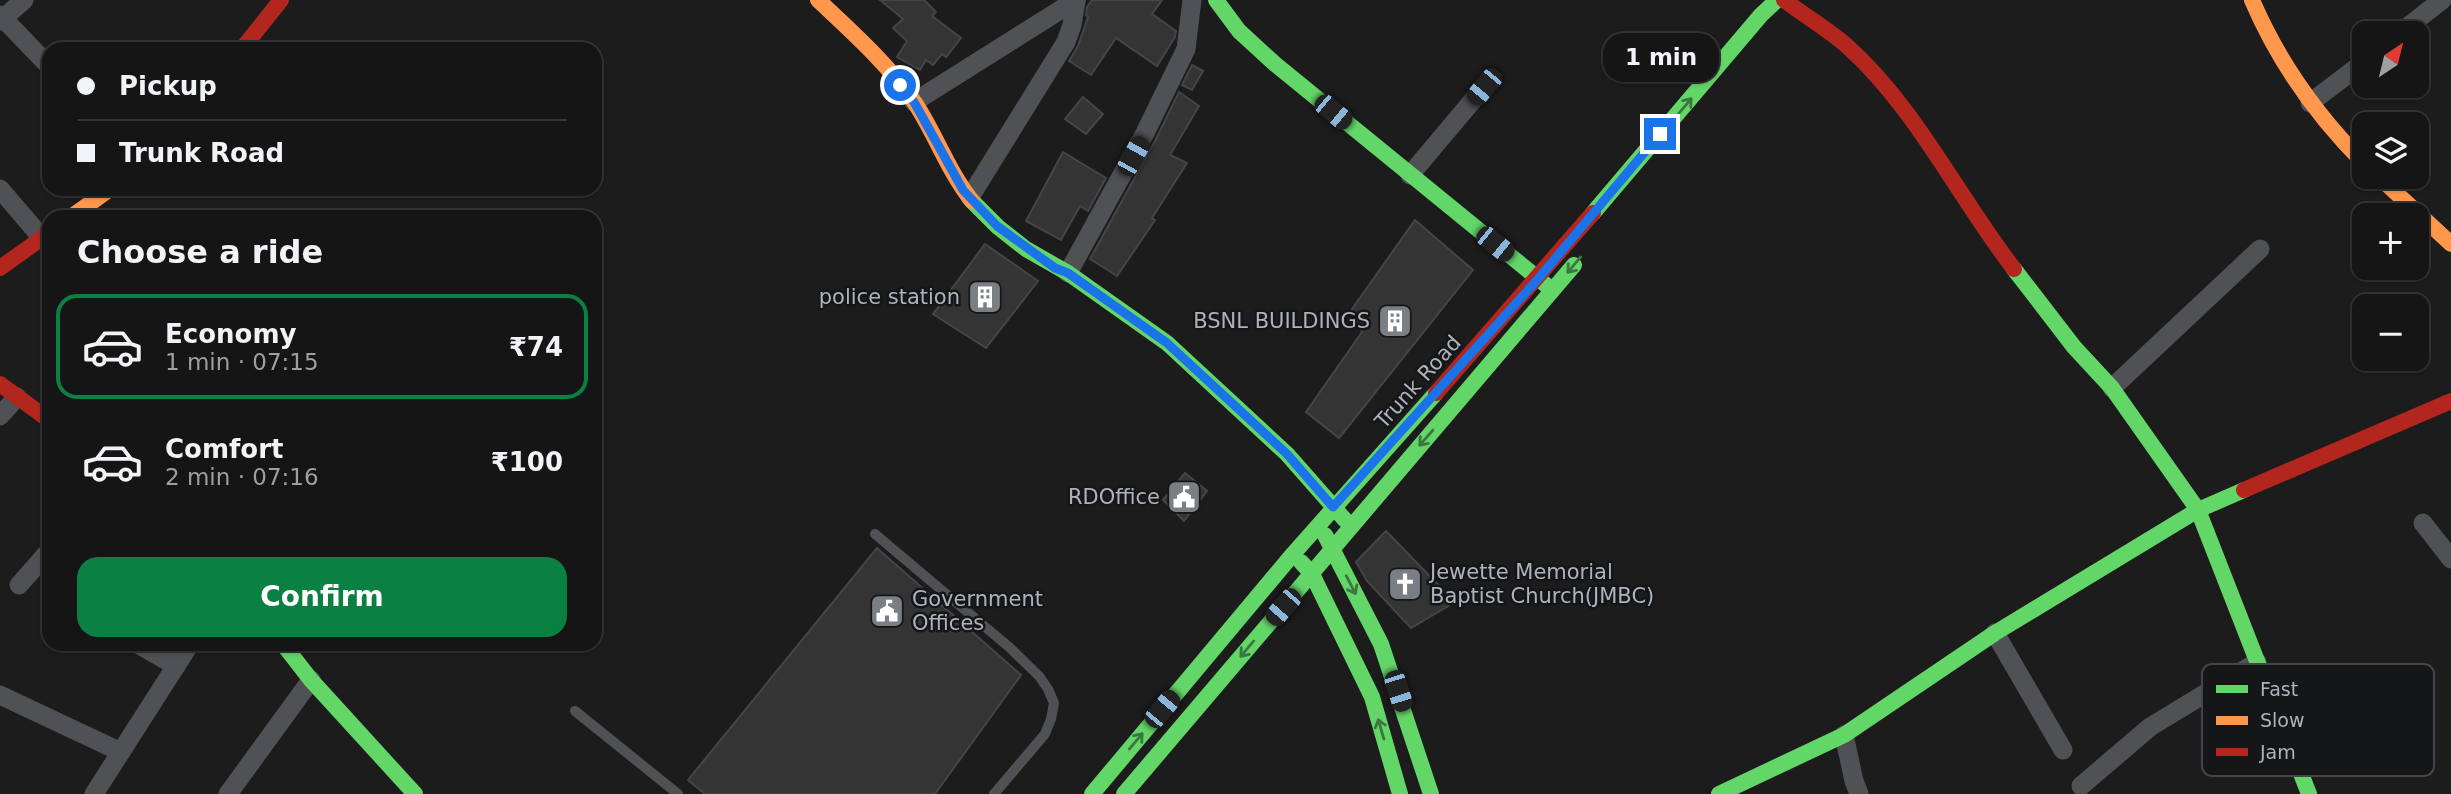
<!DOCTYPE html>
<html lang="en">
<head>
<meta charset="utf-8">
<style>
  :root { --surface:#151515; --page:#222; --text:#f1f3f6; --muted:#9d9fa0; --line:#343434; --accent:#0b8043 }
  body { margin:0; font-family:"DejaVu Sans",sans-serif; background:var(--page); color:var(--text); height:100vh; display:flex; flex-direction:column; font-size:26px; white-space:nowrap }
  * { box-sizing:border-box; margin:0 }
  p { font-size:23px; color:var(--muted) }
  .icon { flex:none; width:38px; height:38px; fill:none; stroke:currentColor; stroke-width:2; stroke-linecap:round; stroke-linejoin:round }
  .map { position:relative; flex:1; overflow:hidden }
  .details { position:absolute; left:42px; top:210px; width:560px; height:441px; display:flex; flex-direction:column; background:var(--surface); border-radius:21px; box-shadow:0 2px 5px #0004,0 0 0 2px var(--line) }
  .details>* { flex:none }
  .guide { position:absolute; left:42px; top:42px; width:560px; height:154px; border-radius:21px; box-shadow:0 2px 5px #0004,0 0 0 2px var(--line); display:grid; align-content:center; height:154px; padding:0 35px; background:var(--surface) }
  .needle { width:46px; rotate:35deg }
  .controls { position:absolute; left:2352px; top:21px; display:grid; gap:14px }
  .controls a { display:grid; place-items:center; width:77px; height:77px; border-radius:14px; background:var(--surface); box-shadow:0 2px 5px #0004,0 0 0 2px var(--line); font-size:35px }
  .end { position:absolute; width:32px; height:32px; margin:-16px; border:9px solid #1a73e8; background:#fff; box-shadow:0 0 0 4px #fff }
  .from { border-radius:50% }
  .bubble { position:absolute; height:49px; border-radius:21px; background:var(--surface); box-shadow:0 2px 5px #0004,0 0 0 2px var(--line); font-size:23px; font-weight:700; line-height:49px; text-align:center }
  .car { position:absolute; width:21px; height:42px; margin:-21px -10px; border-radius:9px; box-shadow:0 0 5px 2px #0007; background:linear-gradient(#222 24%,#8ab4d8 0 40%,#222 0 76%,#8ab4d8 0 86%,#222 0) }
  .guide b { display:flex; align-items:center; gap:24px; height:66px; font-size:26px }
  .guide b+b { border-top:2px solid var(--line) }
  .guide i { width:18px; height:18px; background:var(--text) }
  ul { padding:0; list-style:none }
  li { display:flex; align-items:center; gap:21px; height:105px; margin:0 14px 10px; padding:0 21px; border:4px solid transparent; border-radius:21px }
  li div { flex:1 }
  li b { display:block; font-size:26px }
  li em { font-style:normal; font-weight:700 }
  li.current { border-color:var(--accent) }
  li>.icon { width:63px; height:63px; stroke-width:1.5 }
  h2 { padding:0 35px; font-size:32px; line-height:84px }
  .cta { display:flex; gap:14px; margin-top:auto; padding:14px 35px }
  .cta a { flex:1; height:80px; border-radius:21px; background:var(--accent); color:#fff; font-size:28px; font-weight:700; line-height:80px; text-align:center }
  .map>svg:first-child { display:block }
  .building { fill:#343434; stroke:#444548; stroke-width:2 }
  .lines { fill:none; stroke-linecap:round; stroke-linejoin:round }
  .lane { stroke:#4f5155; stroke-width:10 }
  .street { stroke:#4f5155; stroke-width:19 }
  .fast { stroke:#63d668; stroke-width:16 }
  .slow { stroke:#ff974d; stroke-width:16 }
  .jam { stroke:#b3261e; stroke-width:16 }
  .oneway { stroke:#3c7640 }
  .route { stroke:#1a73e8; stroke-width:9 }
  .labels { text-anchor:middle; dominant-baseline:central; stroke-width:5; stroke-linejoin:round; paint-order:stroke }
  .poi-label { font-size:21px; fill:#adb2bd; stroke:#151618; text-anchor:end }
  .street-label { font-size:21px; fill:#adb2bd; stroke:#151618 }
  .key { fill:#151618; stroke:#43454a; stroke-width:2 }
  .key-label { font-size:19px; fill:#adb2bd }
</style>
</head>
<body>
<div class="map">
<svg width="2451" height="794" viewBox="0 0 2451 794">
  <rect width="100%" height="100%" fill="#1c1c1c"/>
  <!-- building -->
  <g class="building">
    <path d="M880,0H924L936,12L932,16L961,38L946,57L942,54L933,65L926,60L920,70L897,57L907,41L893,28L903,19Z"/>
    <path d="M1092,0H1162L1152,14L1176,31L1175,37L1157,66L1116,38L1091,75L1069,61L1078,46L1088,17L1086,15L1087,7Z"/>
    <path d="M1192,65L1203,71L1192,90L1182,85Z"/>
    <path d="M1179,92L1199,106L1170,155L1187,163L1152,218L1155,220L1117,276L1090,259L1156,139Z"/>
    <path d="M1083,97L1103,114L1086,134L1065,119Z"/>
    <path d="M1063,152L1106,178L1088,211L1080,206L1061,240L1026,221Z"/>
    <path d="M1415,220L1473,270L1339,438L1306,412L1362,332L1352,309Z"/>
    <path d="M985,244L1038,281L986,348L933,314Z"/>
    <path d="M1185,473L1207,491L1184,521L1163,500Z"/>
    <path d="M1386,531L1455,602L1411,628L1367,581L1356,562Z"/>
    <path d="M877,548L1021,675L935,794H705L688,780Z"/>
  </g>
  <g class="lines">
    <!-- lane -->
    <g class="lane">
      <path d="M875,534L1009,647L1039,676L1048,689L1054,703L1051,719L1045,734L994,794"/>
      <path d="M575,711L678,794"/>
    </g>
    <!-- street -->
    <g class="street">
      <path d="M0,15L49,66"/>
      <path d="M0,21L24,0"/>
      <path d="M2400,33L2442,0"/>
      <path d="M914,102L1076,0"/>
      <path d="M2310,103L2364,62"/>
      <path d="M1410,175L1484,87"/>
      <path d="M0,189L42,238"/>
      <path d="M970,197L1066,42L1072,25L1076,1"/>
      <path d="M1068,273L1145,133L1186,49L1192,0"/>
      <path d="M2112,388L2260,249"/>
      <path d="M0,416L17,397"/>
      <path d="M2423,523L2451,559"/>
      <path d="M19,585L49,551"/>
      <path d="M1995,633L2063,750"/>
      <path d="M138,644L176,666"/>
      <path d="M0,695L121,752"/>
      <path d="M1844,735L1854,781L1859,794"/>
      <path d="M2081,786L2150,727L2257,662"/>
      <path d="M94,794L190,644"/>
      <path d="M228,794L311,680"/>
    </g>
    <!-- fast -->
    <g class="fast">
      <path d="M1216,0L1239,31L1275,64L1551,289"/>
      <path d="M972,201L998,227L1026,249L1068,273L1167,343L1287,454L1345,520"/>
      <path d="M1593,213L1761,15L1777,0"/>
      <path d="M2014,269L2074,347L2112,388L2198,510L2309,794"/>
      <path d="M1325,535L1381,644L1431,794"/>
      <path d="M1301,562L1312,574L1372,697L1400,794"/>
      <path d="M283,644L311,680L415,794"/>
      <path d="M1092,794L1293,554L1436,393"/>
      <path d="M1124,794L1574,265"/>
      <path d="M1719,794L1844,735L1995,633L2198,510L2244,490"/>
    </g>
    <!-- slow -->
    <g class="slow">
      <path d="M818,0C852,32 888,64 915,103C936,135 948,171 972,201"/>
      <path d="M2252,0C2279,63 2316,115 2364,163"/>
      <path d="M2379,177L2451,244"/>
      <path d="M71,217L110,189"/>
    </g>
    <!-- jam -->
    <g class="jam">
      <path d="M1784,0C1805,16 1829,30 1848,47C1916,108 1959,198 2014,269"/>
      <path d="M242,49L281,0"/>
      <path d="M0,268L49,233"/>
      <path d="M0,384L49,420"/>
      <path d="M1436,393L1593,213"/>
      <path d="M2244,490L2451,401"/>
    </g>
  </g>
  <!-- one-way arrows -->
  <defs><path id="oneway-shaft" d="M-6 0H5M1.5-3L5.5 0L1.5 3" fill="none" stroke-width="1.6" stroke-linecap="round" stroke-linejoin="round" transform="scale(1.75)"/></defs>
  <g class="oneway">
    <use href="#oneway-shaft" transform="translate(1685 106) rotate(-50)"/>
    <use href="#oneway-shaft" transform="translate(1574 265) rotate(130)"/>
    <use href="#oneway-shaft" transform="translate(1426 438) rotate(131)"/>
    <use href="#oneway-shaft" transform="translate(1351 585) rotate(63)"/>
    <use href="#oneway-shaft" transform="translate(1247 649) rotate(130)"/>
    <use href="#oneway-shaft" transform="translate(1381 729) rotate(-106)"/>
    <use href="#oneway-shaft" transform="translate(1136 741) rotate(-50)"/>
  </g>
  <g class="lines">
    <!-- route -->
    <path class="route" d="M900,85L914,102L963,190L997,226L1055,268L1068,273L1167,343L1287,454L1333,507L1538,279L1660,134"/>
  </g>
  <!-- icons -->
  <defs>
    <g id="building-square" transform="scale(1.75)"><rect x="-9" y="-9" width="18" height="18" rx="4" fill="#7a7e85" stroke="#151618"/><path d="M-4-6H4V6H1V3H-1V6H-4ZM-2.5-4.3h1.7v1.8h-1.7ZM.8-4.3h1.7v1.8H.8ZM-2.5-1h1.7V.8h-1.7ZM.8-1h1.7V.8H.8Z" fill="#fff"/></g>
    <g id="civic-square" transform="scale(1.75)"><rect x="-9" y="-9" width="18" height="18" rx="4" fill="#7a7e85" stroke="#151618"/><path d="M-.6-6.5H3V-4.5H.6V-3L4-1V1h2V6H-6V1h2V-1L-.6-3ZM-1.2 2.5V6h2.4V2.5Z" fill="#fff"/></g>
    <g id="church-square" transform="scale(1.75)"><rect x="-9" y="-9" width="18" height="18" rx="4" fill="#7a7e85" stroke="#151618"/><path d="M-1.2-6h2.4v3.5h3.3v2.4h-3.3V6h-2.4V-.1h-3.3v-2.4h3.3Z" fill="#fff"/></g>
  </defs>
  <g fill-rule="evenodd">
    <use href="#building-square" x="985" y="297"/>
    <use href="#building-square" x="1395" y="321"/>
    <use href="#civic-square" x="1184" y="497"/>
    <use href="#church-square" x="1405" y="584"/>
    <use href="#civic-square" x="887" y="611"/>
  </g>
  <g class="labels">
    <!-- poi labels -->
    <g class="poi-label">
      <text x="960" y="297">police station</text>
      <text x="1370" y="321">BSNL BUILDINGS</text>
      <text x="1160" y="497">RDOffice</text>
      <text x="1430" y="572" text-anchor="start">Jewette Memorial<tspan x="1430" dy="24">Baptist Church(JMBC)</tspan></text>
      <text x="912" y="599" text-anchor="start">Government<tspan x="912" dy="24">Offices</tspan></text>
    </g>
    <!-- street labels -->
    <g class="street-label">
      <text transform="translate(1418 382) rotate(-48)">Trunk Road</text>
    </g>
  </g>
  <!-- legend -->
  <rect x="2202" y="664" width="232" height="112" rx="10" class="key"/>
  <rect x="2216" y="685" width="32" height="8" fill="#63d668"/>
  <rect x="2216" y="716" width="32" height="9" fill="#ff974d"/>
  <rect x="2216" y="748" width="32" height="8" fill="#b3261e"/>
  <g class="key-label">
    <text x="2260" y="696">Fast</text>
    <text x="2260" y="727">Slow</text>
    <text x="2260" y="759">Jam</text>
  </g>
</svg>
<div class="controls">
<a><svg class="needle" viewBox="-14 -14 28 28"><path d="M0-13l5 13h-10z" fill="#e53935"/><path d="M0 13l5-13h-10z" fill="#9d9fa0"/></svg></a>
<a><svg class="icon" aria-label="layers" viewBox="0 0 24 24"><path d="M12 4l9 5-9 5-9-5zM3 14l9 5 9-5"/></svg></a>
<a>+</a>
<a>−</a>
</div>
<i class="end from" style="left:900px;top:85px"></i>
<i class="end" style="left:1660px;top:134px"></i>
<div class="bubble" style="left:1603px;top:33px;width:116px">1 min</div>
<i class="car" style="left:1484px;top:87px;rotate:220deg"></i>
<i class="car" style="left:1333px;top:112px;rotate:130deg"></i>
<i class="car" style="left:1133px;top:156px;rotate:29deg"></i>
<i class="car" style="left:1495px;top:244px;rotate:129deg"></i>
<i class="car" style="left:1283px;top:607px;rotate:221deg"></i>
<i class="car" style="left:1398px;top:691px;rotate:162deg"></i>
<i class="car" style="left:1162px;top:709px;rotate:40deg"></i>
<div class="guide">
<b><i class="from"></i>Pickup</b>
<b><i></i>Trunk Road</b>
</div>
<section class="details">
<h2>Choose a ride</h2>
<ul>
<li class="current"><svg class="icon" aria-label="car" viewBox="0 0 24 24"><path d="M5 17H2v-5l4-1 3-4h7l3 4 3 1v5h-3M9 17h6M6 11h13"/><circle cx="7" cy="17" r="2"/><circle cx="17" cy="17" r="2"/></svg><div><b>Economy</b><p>1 min · 07:15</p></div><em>₹74</em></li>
<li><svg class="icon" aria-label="car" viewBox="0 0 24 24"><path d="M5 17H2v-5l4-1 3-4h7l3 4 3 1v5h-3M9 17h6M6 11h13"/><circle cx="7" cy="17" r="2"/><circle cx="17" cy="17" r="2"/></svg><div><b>Comfort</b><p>2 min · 07:16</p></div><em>₹100</em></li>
</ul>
<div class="cta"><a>Confirm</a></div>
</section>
</div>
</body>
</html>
